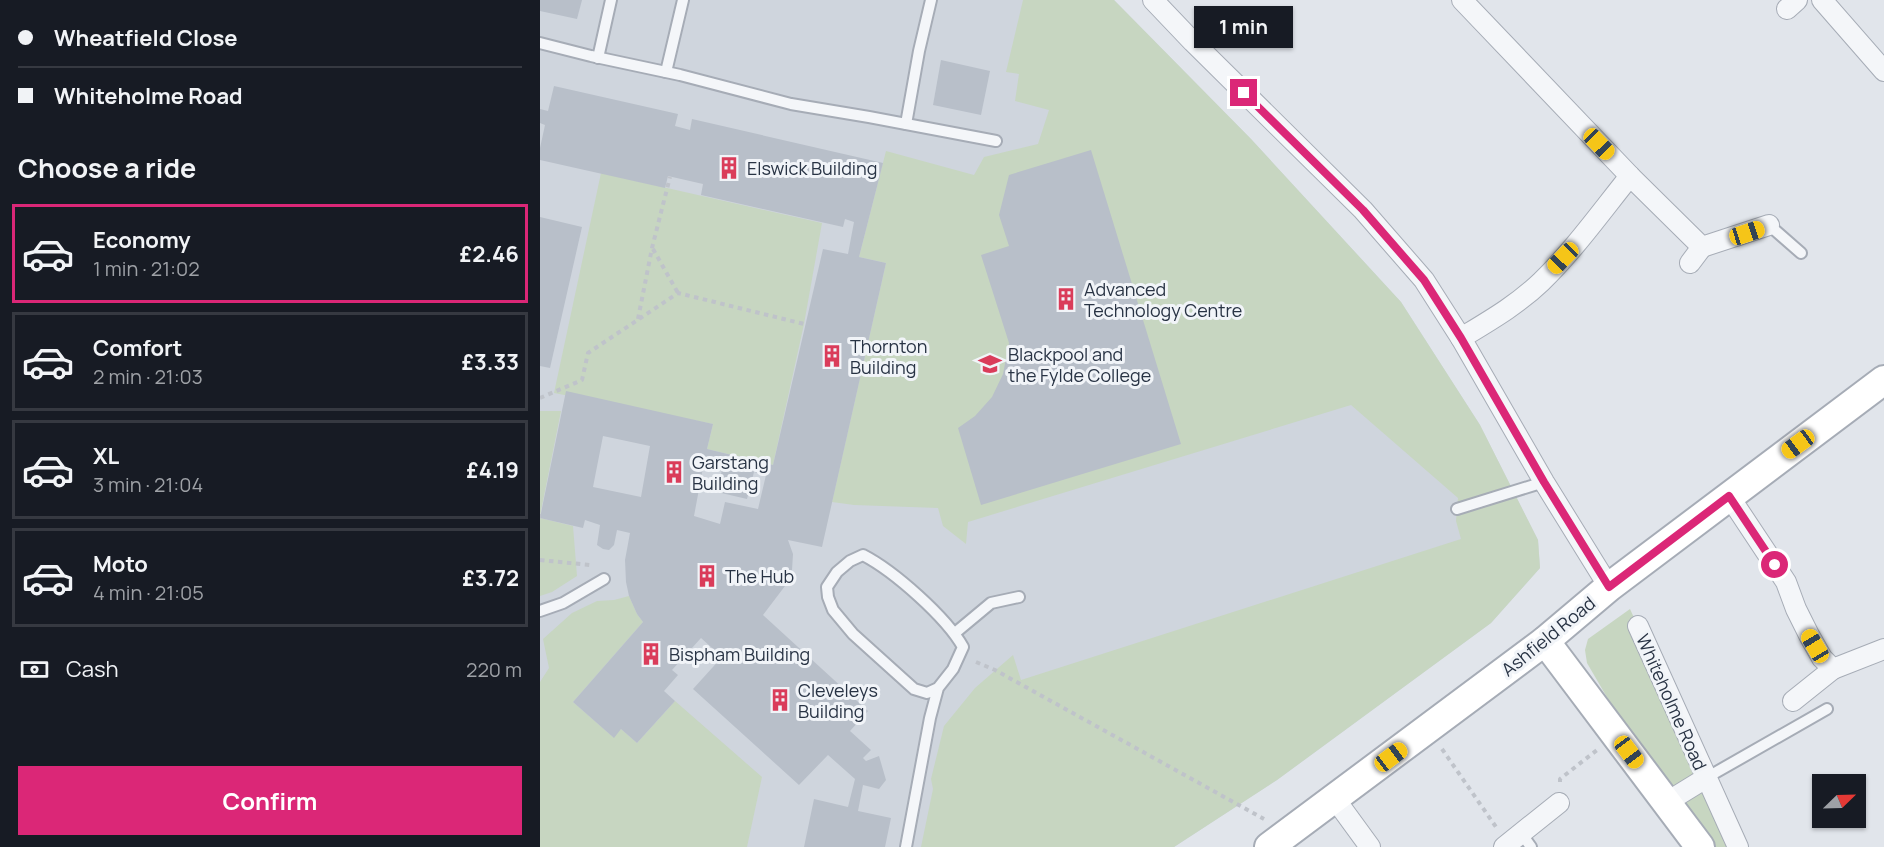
<!DOCTYPE html>
<html lang="en">
<head>
<meta charset="utf-8">
<style>
  :root { --surface:#171b24; --page:#20242c; --text:#f1f3f6; --muted:#9ea1a6; --line:#363941; --accent:#db2777 }
  body { margin:0; font-family:Manrope,sans-serif; background:var(--page); color:var(--text); height:100vh; display:flex; flex-direction:column; font-size:22px; white-space:nowrap }
  * { box-sizing:border-box; margin:0 }
  p { font-size:20px; color:var(--muted) }
  .icon { flex:none; width:33px; height:33px; fill:none; stroke:currentColor; stroke-width:2; stroke-linecap:round; stroke-linejoin:round }
  .map { position:relative; flex:1; overflow:hidden }
  .drawer { display:flex; flex-direction:column; background:var(--surface); width:540px }
  .drawer>* { flex:none }
  .guide { display:grid; align-content:center; height:132px; padding:0 18px; background:var(--surface) }
  .needle { width:39px; rotate:67deg }
  .tools { position:absolute; left:1272px; top:774px; display:grid; gap:12px }
  .tools a { display:grid; place-items:center; width:54px; height:54px; border-radius:0px; background:var(--surface); box-shadow:0 2px 4px #0004; font-size:30px }
  .end { position:absolute; width:27px; height:27px; margin:-14px; border:8px solid #db2777; background:#fff; box-shadow:0 0 0 3px #fff }
  .from { border-radius:50% }
  .bubble { position:absolute; height:42px; border-radius:0px; background:var(--surface); box-shadow:0 2px 4px #0004; font-size:20px; font-weight:700; line-height:42px; text-align:center }
  .car { position:absolute; width:18px; height:36px; margin:-18px -9px; border-radius:8px; box-shadow:0 0 4px 2px #0007; background:linear-gradient(#f5c518 24%,#345 0 40%,#f5c518 0 76%,#345 0 86%,#f5c518 0) }
  .guide b { display:flex; align-items:center; gap:21px; height:57px; font-size:22px }
  .guide b+b { border-top:2px solid var(--line) }
  .guide i { width:15px; height:15px; background:var(--text) }
  ul { padding:0; list-style:none }
  li { display:flex; align-items:center; gap:18px; height:99px; margin:0 12px 9px; padding:0 6px; border:3px solid var(--line); border-radius:0px }
  li div { flex:1 }
  li b { display:block; font-size:22px }
  li em { font-style:normal; font-weight:700 }
  li.current { border-color:var(--accent) }
  li>.icon { width:54px; height:54px; stroke-width:1.5 }
  h2 { padding:0 18px; font-size:27px; line-height:72px }
  .pay { display:flex; align-items:center; gap:15px; height:66px; padding:0 18px; font-size:22px }
  .pay p { margin-inline-start:auto }
  .cta { display:flex; gap:12px; margin-top:auto; padding:12px 18px }
  .cta a { flex:1; height:69px; border-radius:0px; background:var(--accent); color:#fff; font-size:24px; font-weight:700; line-height:69px; text-align:center }
  main { display:flex; flex:1; min-height:0 }
  .map>svg:first-child { display:block }
  .built { fill:#cfd5dd }
  .green { fill:#c7d6c1 }
  .building { fill:#b8bfc9; fill-rule:evenodd }
  .lines { fill:none; stroke-linecap:round; stroke-linejoin:round }
  .lane-casing { stroke:#a6acb6; stroke-width:14 }
  .street-casing { stroke:#a6acb6; stroke-width:22 }
  .secondary-casing { stroke:#a6acb6; stroke-width:32 }
  .path { stroke:#bfc3ca; stroke-width:4; stroke-dasharray:4.5 4.5; stroke-linecap:butt }
  .lane { stroke:#f4f6f9; stroke-width:10 }
  .street { stroke:#f4f6f9; stroke-width:20 }
  .secondary { stroke:#fff; stroke-width:28 }
  .route { stroke:#db2777; stroke-width:8 }
  .labels { text-anchor:middle; dominant-baseline:central; stroke-width:6; stroke-linejoin:round; paint-order:stroke }
  .poi-label { font-size:18px; fill:#283344; stroke:#f1f4f8; text-anchor:start }
  .street-label { font-size:18px; fill:#283344; stroke:#f1f4f8 }
</style>
</head>
<body>
<main>
<section class="drawer">
<div class="guide">
<b><i class="from"></i>Wheatfield Close</b>
<b><i></i>Whiteholme Road</b>
</div>
<h2>Choose a ride</h2>
<ul>
<li class="current"><svg class="icon" aria-label="car" viewBox="0 0 24 24"><path d="M5 17H2v-5l4-1 3-4h7l3 4 3 1v5h-3M9 17h6M6 11h13"/><circle cx="7" cy="17" r="2"/><circle cx="17" cy="17" r="2"/></svg><div><b>Economy</b><p>1 min · 21:02</p></div><em>£2.46</em></li>
<li><svg class="icon" aria-label="car" viewBox="0 0 24 24"><path d="M5 17H2v-5l4-1 3-4h7l3 4 3 1v5h-3M9 17h6M6 11h13"/><circle cx="7" cy="17" r="2"/><circle cx="17" cy="17" r="2"/></svg><div><b>Comfort</b><p>2 min · 21:03</p></div><em>£3.33</em></li>
<li><svg class="icon" aria-label="car" viewBox="0 0 24 24"><path d="M5 17H2v-5l4-1 3-4h7l3 4 3 1v5h-3M9 17h6M6 11h13"/><circle cx="7" cy="17" r="2"/><circle cx="17" cy="17" r="2"/></svg><div><b>XL</b><p>3 min · 21:04</p></div><em>£4.19</em></li>
<li><svg class="icon" aria-label="car" viewBox="0 0 24 24"><path d="M5 17H2v-5l4-1 3-4h7l3 4 3 1v5h-3M9 17h6M6 11h13"/><circle cx="7" cy="17" r="2"/><circle cx="17" cy="17" r="2"/></svg><div><b>Moto</b><p>4 min · 21:05</p></div><em>£3.72</em></li>
</ul>
<div class="pay"><svg class="icon" aria-label="cash" viewBox="0 0 24 24"><path d="M3 7h18v10H3z"/><circle cx="12" cy="12" r="2"/></svg>Cash<p>220 m</p></div>
<div class="cta"><a>Confirm</a></div>
</section>
<div class="map">
<svg width="1344" height="847" viewBox="0 0 1344 847">
  <rect width="100%" height="100%" fill="#e1e5eb"/>
  <!-- built -->
  <path class="built" d="M0,0H574L711,139L861,302L940,425L998,540L1000,568L951,623L737,780L634,847H0Z"/>
  <!-- green -->
  <g class="green">
    <path d="M483,0H574L711,139L861,302L940,425L998,540L1000,568L951,623L737,780L634,847H381L393,789L391,779L404,726L435,688L473,655L481,680L921,539L916,521L918,498L811,405L428,522L426,544L403,526L398,508L314,505L292,502L346,263L319,257L346,151L434,175L444,157L498,144L509,110L475,101L479,74L466,72Z"/>
    <path d="M61,173L282,223L264,324L233,465L167,449L173,424L14,393Z"/>
    <path d="M0,411H21L0,516Z"/>
    <path d="M0,518L33,526L37,576L12,592L0,596Z"/>
    <path d="M89,596L97,614L103,622L33,702L73,737L81,729L97,743L135,701L222,777L207,847H0V682L9,668L3,639L32,613L57,601L74,600Z"/>
    <path d="M1090,609L1198,847H1174L1082,723L1047,663L1045,650L1048,639Z"/>
  </g>
  <!-- building -->
  <g class="building">
    <path d="M0,0H42L37,19L0,11Z"/>
    <path d="M401,60L450,71L441,115L393,105Z"/>
    <path d="M14,86L138,114L135,126L150,130L152,119L343,163L319,257L346,263L282,547L248,540L253,554L252,570L245,586L223,615L328,711L310,731L331,750L323,758L326,761L339,756L346,780L339,789L323,785L318,811L351,818L345,847H264L274,799L308,807L315,779L288,755L259,785L153,689L182,657L161,638L132,670L138,675L124,691L135,701L97,743L81,729L74,738L33,702L103,622L97,614L89,596L86,582L85,560L90,533L77,530L74,545L69,550L63,549L57,545L60,525L45,520L43,528L0,518L26,391L173,424L167,449L233,465L283,249L308,254L314,222L305,219L303,227L161,195L163,184L128,176L125,188L0,160V148L5,125L0,123V109L8,111ZM63,436L110,446L101,497L53,487ZM165,457L184,461L177,492L207,499L214,472L226,475L218,509L185,502L180,524L154,516Z"/>
    <path d="M551,150L641,444L441,505L418,428L435,416L452,397L463,374L469,343L441,255L469,246L459,215L469,175Z"/>
    <path d="M0,217L42,227L10,368L0,366Z"/>
  </g>
  <g class="lines">
    <!-- lane casing -->
    <g class="lane-casing">
      <g id="lane">
        <path d="M0,43L51,56L140,75L251,104L329,117L456,141"/>
        <path d="M58,58L71,0"/>
        <path d="M126,72L143,0"/>
        <path d="M366,124L379,51L391,0"/>
        <path d="M1229,225L1261,253"/>
        <path d="M917,509L1004,482"/>
        <path d="M0,611L23,603L64,579"/>
        <path d="M415,633L451,603L479,597"/>
        <path d="M1166,778L1287,709"/>
        <path d="M981,833L991,847"/>
        <path d="M366,847L390,718L398,688L413,669L423,647C406,617 354,571 323,555L310,561L297,572L287,587L288,597L293,610L313,634L374,689L387,693L398,688"/>
      </g>
    </g>
    <!-- street casing -->
    <g class="street-casing">
      <g id="street">
        <path d="M613,0L653,42L823,210L884,280L921,338L1004,482L1069,587"/>
        <path d="M922,0L1090,176L1162,247L1229,225"/>
        <path d="M1282,0L1344,71"/>
        <path d="M1247,9L1257,0"/>
        <path d="M1150,263L1162,247"/>
        <path d="M921,338C949,321 977,305 1001,282C1034,250 1061,212 1090,176"/>
        <path d="M1189,496L1246,582L1256,609L1269,635L1282,658L1293,669L1344,649"/>
        <path d="M1098,626L1198,847"/>
        <path d="M1253,701L1293,669"/>
        <path d="M795,799L830,847"/>
        <path d="M1127,802L1166,778"/>
        <path d="M964,847L1019,803"/>
      </g>
    </g>
    <!-- secondary casing -->
    <g class="secondary-casing">
      <g id="secondary">
        <path d="M1005,641L1160,847"/>
        <path d="M729,847L1005,641L1069,587L1344,380"/>
      </g>
    </g>
    <!-- path -->
    <g class="path">
      <path d="M113,249L138,293"/>
      <path d="M98,319L112,248L130,177"/>
      <path d="M0,398L42,380L48,353L138,293L264,324"/>
      <path d="M0,516H1"/>
      <path d="M0,560L50,565"/>
      <path d="M436,662L455,670L724,819"/>
      <path d="M902,749L956,827"/>
      <path d="M1020,782V779L1057,750"/>
    </g>
    <!-- lane -->
    <use href="#lane" class="lane"/>
    <!-- street -->
    <use href="#street" class="street"/>
    <!-- secondary -->
    <use href="#secondary" class="secondary"/>
  </g>
  <g class="lines">
    <!-- route -->
    <path class="route" d="M704,93L823,210L884,280L921,338L1004,482L1069,587L1189,496L1235,565"/>
  </g>
  <!-- icons -->
  <defs>
    <g id="building-bare" transform="scale(1.8)"><path d="M-4-6H4V6H1V3H-1V6H-4ZM-2.5-4.3h1.7v1.8h-1.7ZM.8-4.3h1.7v1.8H.8ZM-2.5-1h1.7V.8h-1.7ZM.8-1h1.7V.8H.8Z" fill="#da3c5a" stroke="#f1f4f8" stroke-width="2.5" paint-order="stroke"/></g>
    <g id="university-bare" transform="scale(1.8)"><path d="M0-5L7-2L0 1L-7-2ZM-4 1L0 2.5L4 1V4Q0 6-4 4Z" fill="#da3c5a" stroke="#f1f4f8" stroke-width="2.5" paint-order="stroke"/></g>
  </defs>
  <g fill-rule="evenodd">
    <use href="#building-bare" x="189" y="168"/>
    <use href="#building-bare" x="526" y="299"/>
    <use href="#building-bare" x="292" y="356"/>
    <use href="#university-bare" x="450" y="364"/>
    <use href="#building-bare" x="134" y="472"/>
    <use href="#building-bare" x="167" y="576"/>
    <use href="#building-bare" x="111" y="654"/>
    <use href="#building-bare" x="240" y="700"/>
  </g>
  <g class="labels">
    <!-- poi labels -->
    <g class="poi-label">
      <text x="207" y="168">Elswick Building</text>
      <text x="544" y="289">Advanced<tspan x="544" dy="21">Technology Centre</tspan></text>
      <text x="310" y="346">Thornton<tspan x="310" dy="21">Building</tspan></text>
      <text x="468" y="354">Blackpool and<tspan x="468" dy="21">the Fylde College</tspan></text>
      <text x="152" y="462">Garstang<tspan x="152" dy="21">Building</tspan></text>
      <text x="185" y="576">The Hub</text>
      <text x="129" y="654">Bispham Building</text>
      <text x="258" y="690">Cleveleys<tspan x="258" dy="21">Building</tspan></text>
    </g>
    <!-- street labels -->
    <g class="street-label">
      <text transform="translate(1008 636) rotate(-39)">Ashfield Road</text>
      <text transform="translate(1132 702) rotate(66)">Whiteholme Road</text>
    </g>
  </g>
</svg>
<div class="tools">
<a><svg class="needle" viewBox="-14 -14 28 28"><path d="M0-13l5 13h-10z" fill="#e53935"/><path d="M0 13l5-13h-10z" fill="#9ea1a6"/></svg></a>
</div>
<i class="end from" style="left:1235px;top:565px"></i>
<i class="end" style="left:704px;top:93px"></i>
<div class="bubble" style="left:654px;top:6px;width:99px">1 min</div>
<i class="car" style="left:1059px;top:144px;rotate:136deg"></i>
<i class="car" style="left:1207px;top:233px;rotate:72deg"></i>
<i class="car" style="left:1023px;top:258px;rotate:224deg"></i>
<i class="car" style="left:1258px;top:444px;rotate:234deg"></i>
<i class="car" style="left:1275px;top:646px;rotate:329deg"></i>
<i class="car" style="left:1089px;top:752px;rotate:143deg"></i>
<i class="car" style="left:851px;top:757px;rotate:53deg"></i>
</div>
</main>
</body>
</html>
